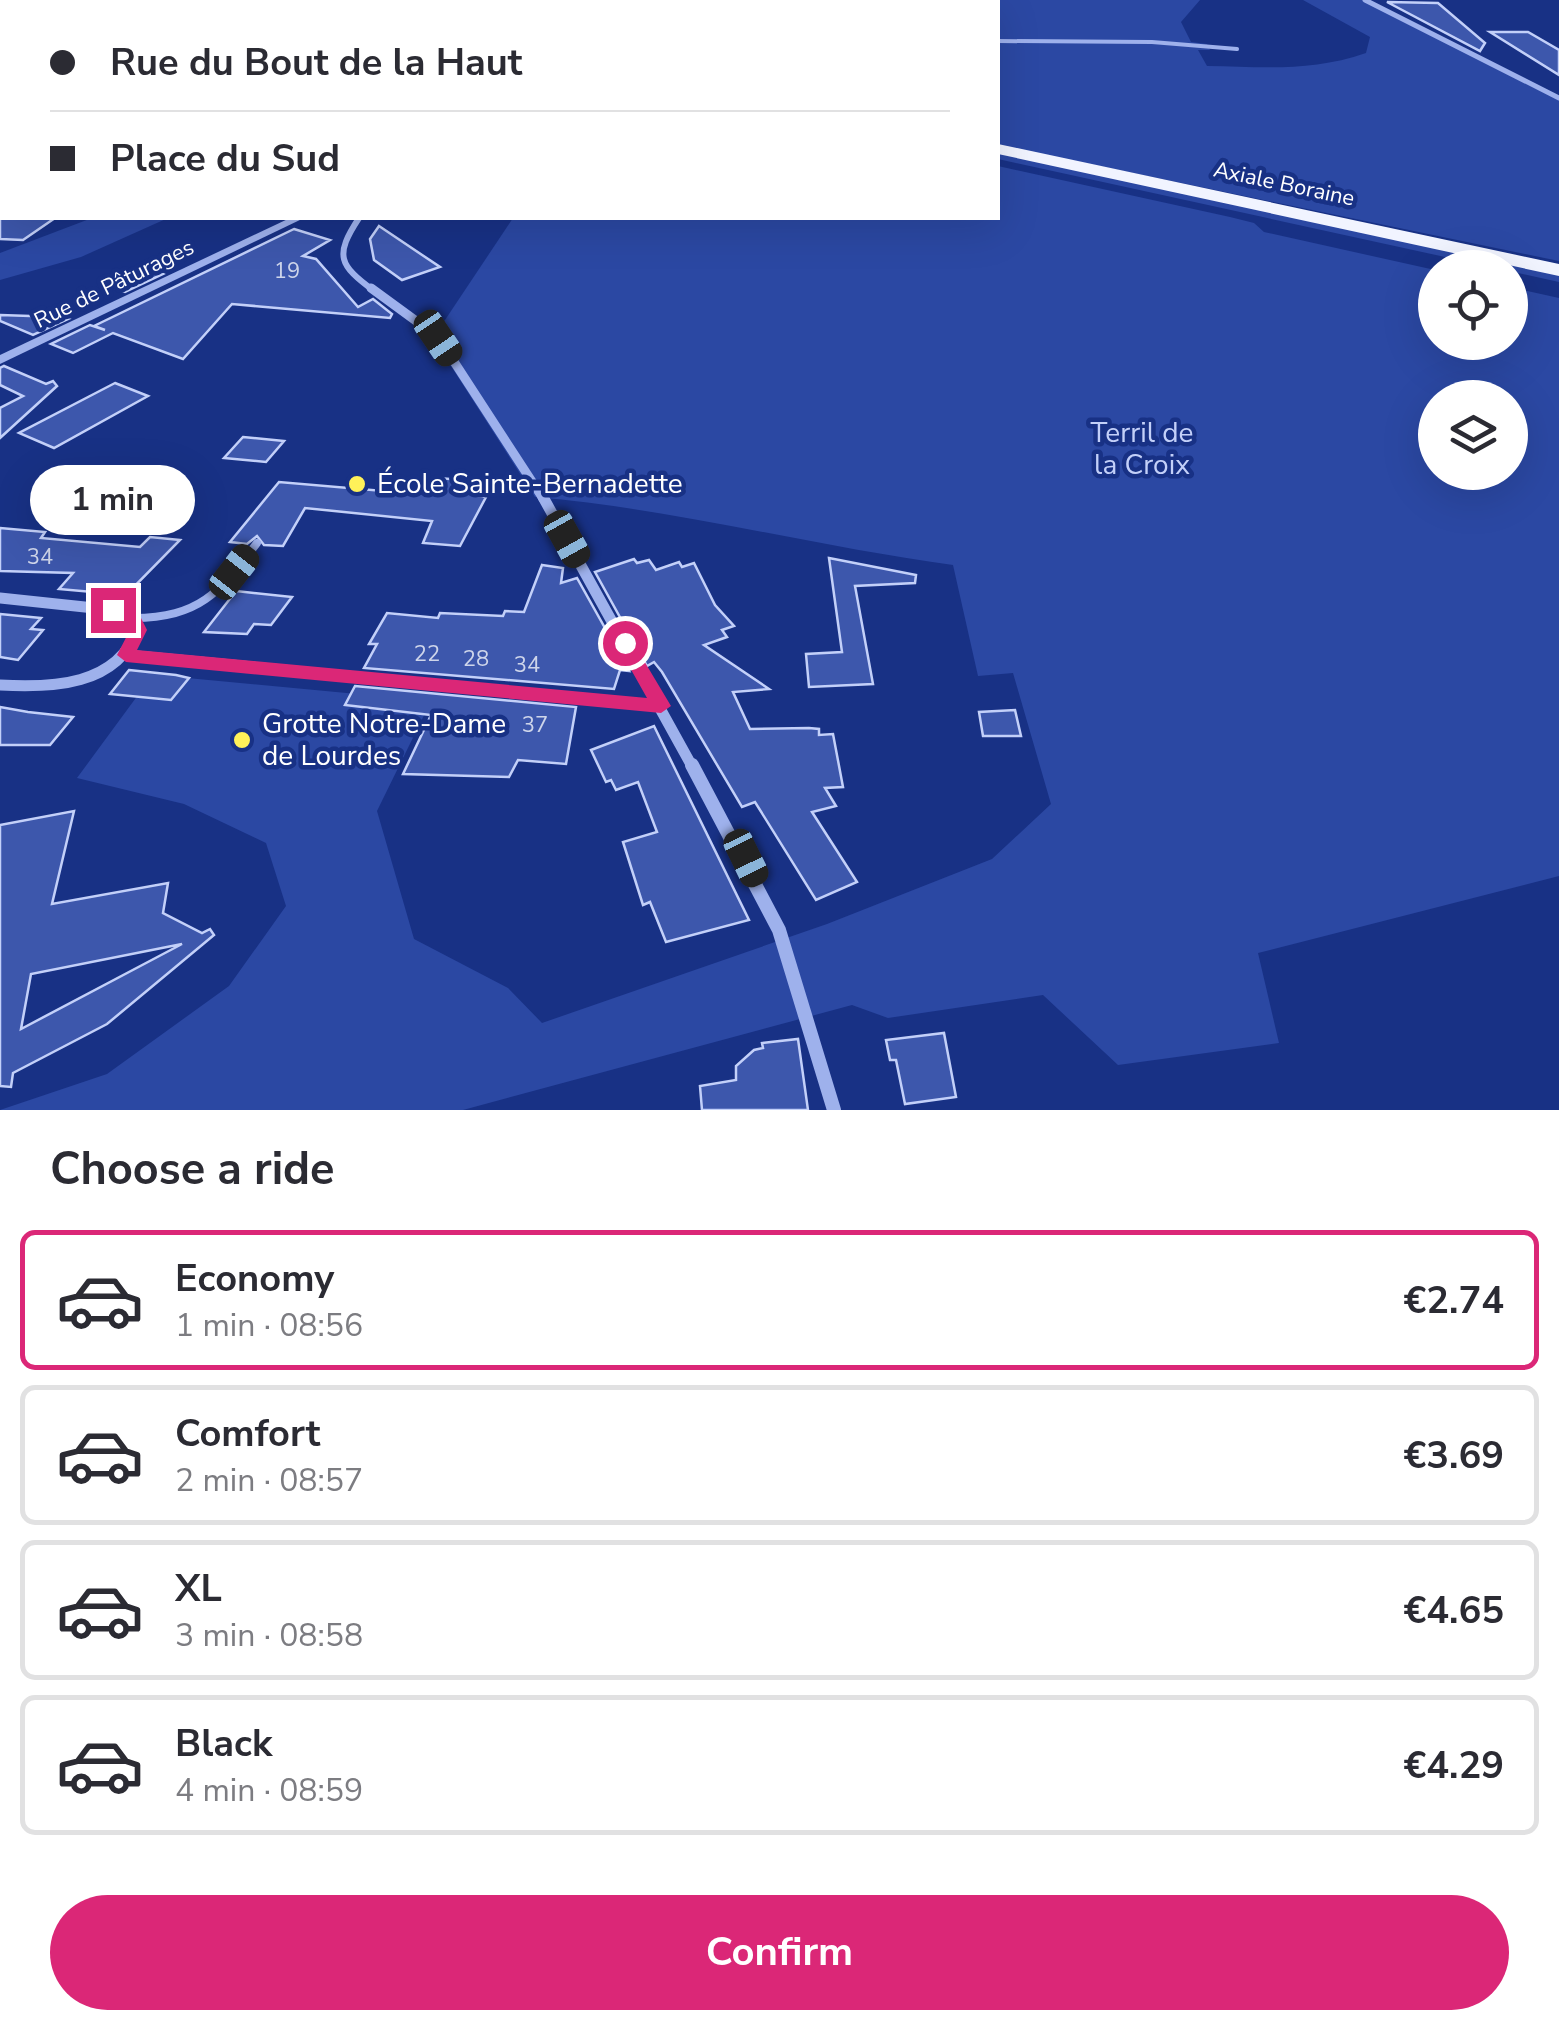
<!DOCTYPE html>
<html lang="en">
<head>
<meta charset="utf-8">
<style>
  :root { --surface:#fff; --page:#f7f7f7; --text:#2b2b33; --muted:#7c7c81; --line:#e1e1e2; --accent:#db2777 }
  body { margin:0; font-family:"Nunito Sans",sans-serif; background:var(--page); color:var(--text); height:100vh; display:flex; flex-direction:column; font-size:38px; white-space:nowrap }
  * { box-sizing:border-box; margin:0 }
  p { font-size:32px; color:var(--muted) }
  .icon { flex:none; width:55px; height:55px; fill:none; stroke:currentColor; stroke-width:2; stroke-linecap:round; stroke-linejoin:round }
  .map { position:relative; height:1110px; overflow:hidden }
  .sheet { display:flex; flex-direction:column; background:var(--surface); flex:1 }
  .sheet>* { flex:none }
  .top-card { position:absolute; left:0px; top:0px; width:1000px; height:220px; box-shadow:0 10px 40px #0002; display:grid; align-content:center; height:220px; padding:0 50px; background:var(--surface) }
  .controls { position:absolute; left:1418px; top:250px; display:grid; gap:20px }
  .controls a { display:grid; place-items:center; width:110px; height:110px; border-radius:50%; background:var(--surface); box-shadow:0 10px 40px #0002; font-size:50px }
  .end { position:absolute; width:45px; height:45px; margin:-22px; border:12px solid #db2777; background:#fff; box-shadow:0 0 0 5px #fff }
  .from { border-radius:50% }
  .bubble { position:absolute; height:70px; border-radius:35px; background:var(--surface); box-shadow:0 10px 40px #0002; font-size:32px; font-weight:700; line-height:70px; text-align:center }
  .car { position:absolute; width:30px; height:60px; margin:-30px -15px; border-radius:12px; box-shadow:0 0 8px 2px #0007; background:linear-gradient(#222 24%,#8ab4d8 0 40%,#222 0 76%,#8ab4d8 0 86%,#222 0) }
  .top-card b { display:flex; align-items:center; gap:35px; height:95px; font-size:38px }
  .top-card b+b { border-top:2px solid var(--line) }
  .top-card i { width:25px; height:25px; background:var(--text) }
  ul { padding:0; list-style:none }
  li { display:flex; align-items:center; gap:30px; height:140px; margin:0 20px 15px; padding:0 30px; border:5px solid var(--line); border-radius:15px }
  li div { flex:1 }
  li b { display:block; font-size:38px }
  li em { font-style:normal; font-weight:700 }
  li.active { border-color:var(--accent) }
  li>.icon { width:90px; height:90px; stroke-width:1.5 }
  h2 { padding:0 50px; font-size:45px; line-height:120px }
  .button { display:flex; gap:20px; margin-top:auto; padding:20px 50px }
  .button a { flex:1; height:115px; border-radius:60px; background:var(--accent); color:#fff; font-size:40px; font-weight:700; line-height:115px; text-align:center }
  .map>svg:first-child { display:block }
  .green { fill:#2b48a3; fill-rule:evenodd }
  .building { fill:#3d57ac; stroke:#c3d0f9; stroke-width:2.5; fill-rule:evenodd }
  .lines { fill:none; stroke-linecap:round; stroke-linejoin:round }
  .service-far1 { stroke:#9eb1ec; stroke-width:4 }
  .service { stroke:#9eb1ec; stroke-width:8 }
  .minor-far4 { stroke:#9eb1ec; stroke-width:5 }
  .minor-far3 { stroke:#9eb1ec; stroke-width:6 }
  .minor-far2 { stroke:#9eb1ec; stroke-width:9 }
  .minor-far1 { stroke:#9eb1ec; stroke-width:11 }
  .minor { stroke:#9eb1ec; stroke-width:14 }
  .tertiary { fill:#9eb1ec; fill-rule:evenodd }
  .trunk { fill:#f1f4ff; fill-rule:evenodd }
  .route { fill:#db2777 }
  .poi-dot { fill:#fff159; stroke:#183185; stroke-width:4 }
  .labels { text-anchor:middle; dominant-baseline:central; stroke-width:9; stroke-linejoin:round; paint-order:stroke }
  .far-street-label { font-size:22px; fill:#fff; stroke:#183185 }
  .number-label { font-size:22px; fill:#ced5ea }
  .park-label { font-size:28px; fill:#c3d0f9; stroke:#183185 }
  .poi-label { font-size:28px; fill:#fff; stroke:#183185; text-anchor:start }
</style>
</head>
<body>
<div class="map">
<svg width="1559" height="1110" viewBox="0 0 1559 1110">
  <rect width="100%" height="100%" fill="#183185"/>
  <!-- green -->
  <g class="green">
    <path d="M637,0H1200L1181,22L1191,42L1207,44L1210,50H1198L1207,66C1264,67 1311,72 1366,53L1370,37L1303,0H1365L1559,98V261L998,145V2H631Z"/>
    <path d="M998,153L1559,274V282L998,159Z"/>
    <path d="M998,166L1230,217L1254,223L1264,232L1435,270V342H1510V287L1559,298V876L1258,953L1279,1043L1118,1065L1043,995L888,1018L852,1005L463,1110H0L107,1074L229,986L286,906L266,843L184,804L77,778L138,695L166,676L431,701L377,811L414,939L508,988L542,1023L827,924L992,859L1051,804L1013,673L978,676L953,565C813,546 675,509 535,497L433,338L513,218H998ZM1435,398H1510V472H1435Z"/>
    <path d="M92,218H168L81,257L0,280V253Z"/>
  </g>
  <!-- building -->
  <g class="building">
    <path d="M1387,2L1438,3L1485,43L1480,51Z"/>
    <path d="M1490,32H1528L1559,50V75Z"/>
    <path d="M0,218H55L23,240L0,239Z"/>
    <path d="M379,226L440,267L402,280L374,260L370,239Z"/>
    <path d="M294,229L330,240L303,256L316,259L358,307L373,299L392,314L390,318L232,304L183,359L113,333L73,353L51,344L90,325L105,330L94,326Z"/>
    <path d="M148,269L163,274L125,292L105,285Z"/>
    <path d="M0,315L61,317L68,319L33,335L0,321Z"/>
    <path d="M4,366L46,384L53,381L57,386L0,438V408L23,396L0,385V368Z"/>
    <path d="M115,383L148,396L54,448L19,433Z"/>
    <path d="M243,437L284,441L266,462L224,458Z"/>
    <path d="M438,478L487,482L479,496L486,497L460,546L423,543L432,521L305,508L283,546L264,545L257,536L247,544L230,542L279,482L418,494L425,482Z"/>
    <path d="M0,528L45,532L41,538L140,547L150,537L180,540L126,595L59,589L73,573L0,571Z"/>
    <path d="M829,558L916,575L915,583L855,586L873,684L809,687L806,654L842,652Z"/>
    <path d="M634,559L637,563L649,560L656,570L679,562L682,567L694,563L715,605L734,626L722,630L727,637L704,645L769,689L733,692L750,729L809,728L819,729V735L833,734L843,787L825,788L836,806L812,812L857,882L816,900L755,802L742,807L662,672L654,662L647,666L595,572Z"/>
    <path d="M542,565L563,568L561,583L577,578L629,671L620,670L614,689L364,668L377,644H369L387,613L438,618L440,613L503,616L505,611L524,612Z"/>
    <path d="M236,591L292,597L271,625L254,624L247,634L204,632Z"/>
    <path d="M0,614L41,618L31,629L43,630L18,660L0,657Z"/>
    <path d="M129,670L176,675L189,678L171,700L110,694Z"/>
    <path d="M355,686L576,707L566,764L518,760L509,777L403,774L431,715L345,705Z"/>
    <path d="M0,707L28,712L73,717L50,745H0Z"/>
    <path d="M1015,710L1021,736H983L979,712Z"/>
    <path d="M654,726L749,920L666,942L650,902L643,905L623,842L657,832L638,782L616,790L611,780L606,782L591,750Z"/>
    <path d="M74,811L52,904L168,883L163,913L202,933L210,929L214,935L107,1024L13,1073L11,1087L0,1086V825ZM182,944L21,1029L31,974Z"/>
    <path d="M944,1033L956,1097L905,1104L896,1060H890L886,1040Z"/>
    <path d="M798,1039L808,1110H702L700,1086L736,1080V1066L754,1050L763,1048L762,1043Z"/>
  </g>
  <g class="lines">
    <!-- service-far1 -->
    <path class="service-far1" d="M998,41L1152,42L1237,49"/>
    <!-- service -->
    <path class="service" d="M133,618C200,617 218,594 257,543"/>
    <!-- minor-far4 -->
    <path class="minor-far4" d="M1365,0L1559,98"/>
    <!-- minor-far3 -->
    <path class="minor-far3" d="M359,218C334,256 339,265 374,291"/>
    <!-- minor-far2 -->
    <path class="minor-far2" d="M371,288L438,337L544,500"/>
    <!-- minor-far1 -->
    <g class="minor-far1">
      <path d="M543,497L693,768"/>
      <path d="M0,598L113,610L133,618L138,629C117,686 52,688 0,685"/>
      <path d="M126,655L661,706"/>
    </g>
    <!-- minor -->
    <path class="minor" d="M692,765L779,930L834,1110"/>
    <!-- tertiary -->
    <g class="tertiary">
      <rect x="0" y="153" width="2" height="14"/>
      <path d="M290,218H304L0,364V355Z"/>
    </g>
    <!-- trunk -->
    <g class="trunk">
      <path d="M2,121V131L0,132V122Z"/>
      <path d="M998,144L1559,264V276L998,154Z"/>
      <rect x="0" y="148" width="2" height="10"/>
    </g>
  </g>
  <!-- route -->
  <path class="route" d="M113,604L139,614L147,630L137,650L647,698L616,643L625,637L631,639L671,706L661,713L126,662L117,655L130,630L126,622L105,610Z"/>
  <!-- markers -->
  <g class="poi-dot">
    <circle cx="357" cy="484" r="10"/>
    <circle cx="242" cy="740" r="10"/>
  </g>
  <g class="labels">
    <!-- far-street labels -->
    <g class="far-street-label">
      <text transform="translate(1284 184) rotate(12)">Axiale Boraine</text>
      <text transform="translate(114 284) rotate(-26)">Rue de Pâturages</text>
    </g>
    <!-- number labels -->
    <g class="number-label">
      <text x="287" y="271">19</text>
      <text x="40" y="557">34</text>
      <text x="427" y="654">22</text>
      <text x="476" y="659">28</text>
      <text x="527" y="665">34</text>
      <text x="535" y="725">37</text>
    </g>
    <!-- park labels -->
    <g class="park-label">
      <text x="1142" y="433">Terril de<tspan x="1142" dy="32">la Croix</tspan></text>
    </g>
    <!-- poi labels -->
    <g class="poi-label">
      <text x="377" y="484">École Sainte-Bernadette</text>
      <text x="262" y="724">Grotte Notre-Dame<tspan x="262" dy="32">de Lourdes</tspan></text>
    </g>
  </g>
</svg>
<div class="controls">
<a><svg class="icon" aria-label="locate" viewBox="0 0 24 24"><circle cx="12" cy="12" r="6"/><path d="M12 2v4M12 18v4M2 12h4M18 12h4"/></svg></a>
<a><svg class="icon" aria-label="layers" viewBox="0 0 24 24"><path d="M12 4l9 5-9 5-9-5zM3 14l9 5 9-5"/></svg></a>
</div>
<i class="end from" style="left:625px;top:643px"></i>
<i class="end" style="left:113px;top:610px"></i>
<div class="bubble" style="left:30px;top:465px;width:165px">1 min</div>
<i class="car" style="left:438px;top:338px;rotate:146deg"></i>
<i class="car" style="left:567px;top:539px;rotate:151deg"></i>
<i class="car" style="left:234px;top:572px;rotate:38deg"></i>
<i class="car" style="left:746px;top:858px;rotate:154deg"></i>
<div class="top-card">
<b><i class="from"></i>Rue du Bout de la Haut</b>
<b><i></i>Place du Sud</b>
</div>
</div>
<section class="sheet">
<h2>Choose a ride</h2>
<ul>
<li class="active"><svg class="icon" aria-label="car" viewBox="0 0 24 24"><path d="M5 17H2v-5l4-1 3-4h7l3 4 3 1v5h-3M9 17h6M6 11h13"/><circle cx="7" cy="17" r="2"/><circle cx="17" cy="17" r="2"/></svg><div><b>Economy</b><p>1 min · 08:56</p></div><em>€2.74</em></li>
<li><svg class="icon" aria-label="car" viewBox="0 0 24 24"><path d="M5 17H2v-5l4-1 3-4h7l3 4 3 1v5h-3M9 17h6M6 11h13"/><circle cx="7" cy="17" r="2"/><circle cx="17" cy="17" r="2"/></svg><div><b>Comfort</b><p>2 min · 08:57</p></div><em>€3.69</em></li>
<li><svg class="icon" aria-label="car" viewBox="0 0 24 24"><path d="M5 17H2v-5l4-1 3-4h7l3 4 3 1v5h-3M9 17h6M6 11h13"/><circle cx="7" cy="17" r="2"/><circle cx="17" cy="17" r="2"/></svg><div><b>XL</b><p>3 min · 08:58</p></div><em>€4.65</em></li>
<li><svg class="icon" aria-label="car" viewBox="0 0 24 24"><path d="M5 17H2v-5l4-1 3-4h7l3 4 3 1v5h-3M9 17h6M6 11h13"/><circle cx="7" cy="17" r="2"/><circle cx="17" cy="17" r="2"/></svg><div><b>Black</b><p>4 min · 08:59</p></div><em>€4.29</em></li>
</ul>
<div class="button"><a>Confirm</a></div>
</section>
</body>
</html>
